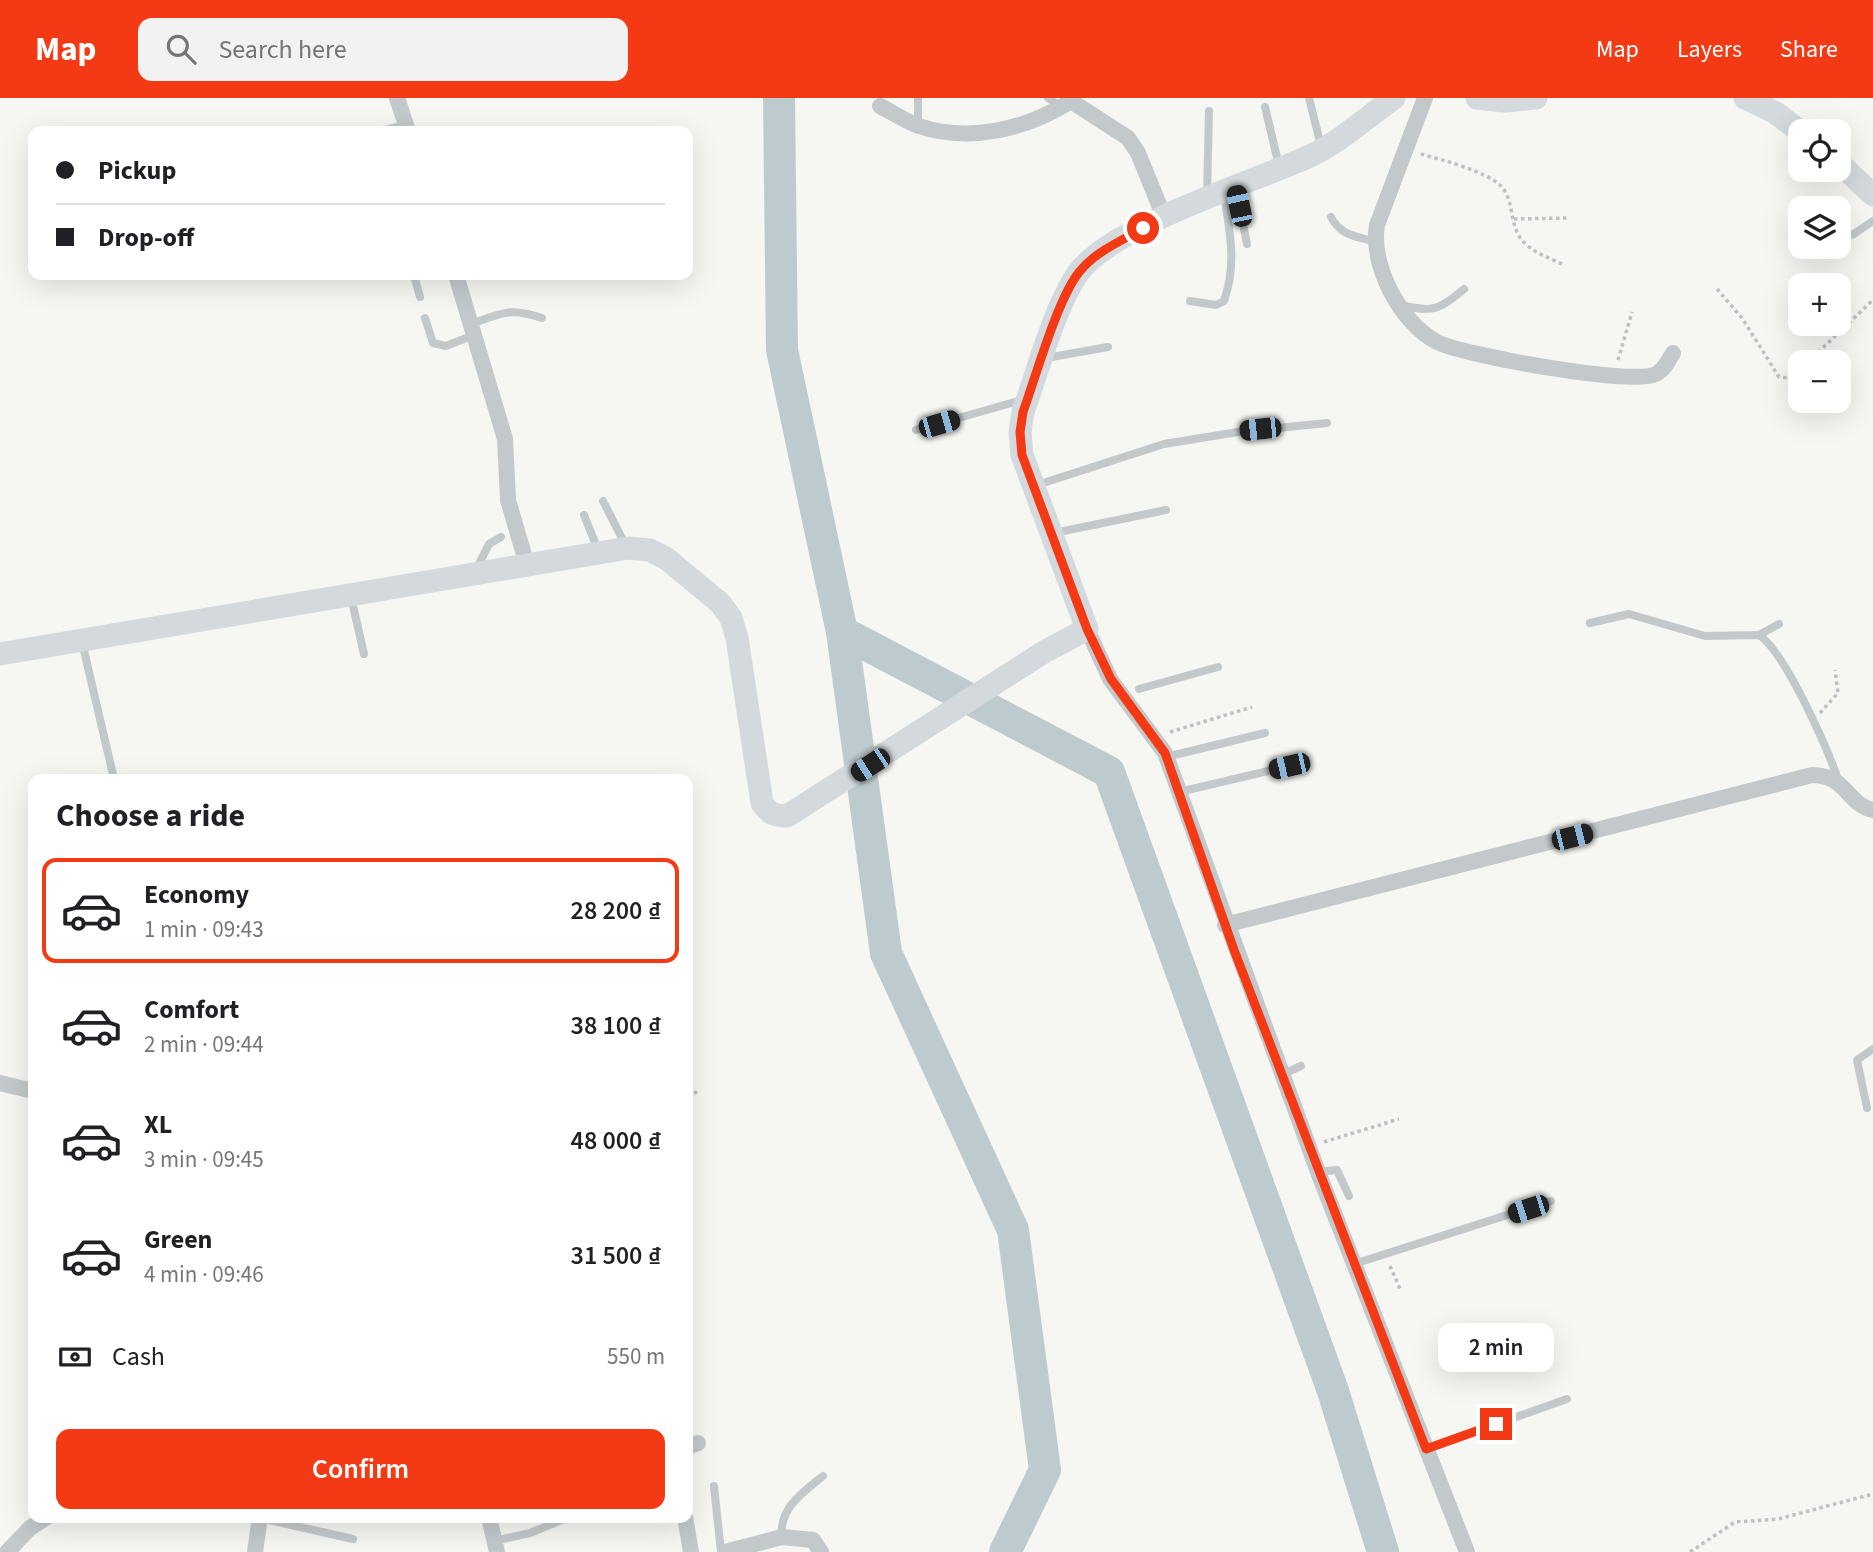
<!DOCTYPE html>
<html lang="en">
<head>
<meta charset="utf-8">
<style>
  :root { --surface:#fff; --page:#f2f2f2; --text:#202124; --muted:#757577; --line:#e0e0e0; --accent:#f43a14 }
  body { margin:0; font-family:"Source Sans 3",sans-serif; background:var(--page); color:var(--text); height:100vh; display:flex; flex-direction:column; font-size:26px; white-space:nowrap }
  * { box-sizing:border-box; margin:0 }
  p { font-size:23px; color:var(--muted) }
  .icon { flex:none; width:38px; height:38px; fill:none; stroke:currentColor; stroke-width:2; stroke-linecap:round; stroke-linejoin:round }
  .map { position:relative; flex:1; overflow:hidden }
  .details { position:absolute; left:28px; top:676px; width:665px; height:749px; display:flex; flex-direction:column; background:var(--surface); border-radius:14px; box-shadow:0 7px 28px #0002 }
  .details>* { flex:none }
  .banner { position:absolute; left:28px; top:28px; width:665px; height:154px; border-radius:14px; box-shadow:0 7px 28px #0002; display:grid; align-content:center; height:154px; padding:0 28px; background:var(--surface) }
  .tools { position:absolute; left:1788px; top:21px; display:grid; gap:14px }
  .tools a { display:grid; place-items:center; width:63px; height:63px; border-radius:14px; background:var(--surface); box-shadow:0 7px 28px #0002; font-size:35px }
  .end { position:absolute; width:32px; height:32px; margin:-16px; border:9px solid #f43a14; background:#fff; box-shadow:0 0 0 4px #fff }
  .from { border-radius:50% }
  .bubble { position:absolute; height:49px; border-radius:14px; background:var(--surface); box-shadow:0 7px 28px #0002; font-size:23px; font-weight:600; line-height:49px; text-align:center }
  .car { position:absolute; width:21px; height:42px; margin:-21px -10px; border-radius:9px; box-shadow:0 0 5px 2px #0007; background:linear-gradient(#222 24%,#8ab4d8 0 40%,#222 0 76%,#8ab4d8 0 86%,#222 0) }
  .banner b { display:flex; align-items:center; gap:24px; height:66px; font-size:26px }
  .banner b+b { border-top:2px solid var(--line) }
  .banner i { width:18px; height:18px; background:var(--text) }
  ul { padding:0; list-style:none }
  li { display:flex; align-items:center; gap:21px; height:105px; margin:0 14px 10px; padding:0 14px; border:4px solid transparent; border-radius:14px }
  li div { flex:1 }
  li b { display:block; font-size:26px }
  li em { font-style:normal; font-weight:600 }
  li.selected { border-color:var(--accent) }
  li>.icon { width:63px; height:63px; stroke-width:1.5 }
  h2 { padding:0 28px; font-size:32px; line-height:84px }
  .pay { display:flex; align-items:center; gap:18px; height:77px; padding:0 28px; font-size:26px }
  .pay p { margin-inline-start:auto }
  .action { display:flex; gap:14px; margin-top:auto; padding:14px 28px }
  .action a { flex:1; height:80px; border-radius:14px; background:var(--accent); color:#fff; font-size:28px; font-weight:600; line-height:80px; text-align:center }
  header { display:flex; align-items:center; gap:42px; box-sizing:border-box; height:98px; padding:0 35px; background:var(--accent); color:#fff }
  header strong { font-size:33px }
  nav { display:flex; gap:38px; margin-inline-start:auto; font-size:24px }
  .search { width:490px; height:63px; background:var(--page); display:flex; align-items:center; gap:18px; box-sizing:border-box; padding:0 24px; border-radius:14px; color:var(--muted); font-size:26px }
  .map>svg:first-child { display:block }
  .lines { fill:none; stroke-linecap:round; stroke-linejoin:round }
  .river { stroke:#bdcbcf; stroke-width:32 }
  .path { stroke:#bec1c3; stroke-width:3.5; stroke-dasharray:3.5 3.5; stroke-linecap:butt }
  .service { stroke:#c3c8cb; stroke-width:8 }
  .minor { stroke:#c3c8cb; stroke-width:16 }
  .secondary { stroke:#d3d9dd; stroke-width:23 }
  .route { stroke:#f43a14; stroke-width:9 }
</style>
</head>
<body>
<header>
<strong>Map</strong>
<div class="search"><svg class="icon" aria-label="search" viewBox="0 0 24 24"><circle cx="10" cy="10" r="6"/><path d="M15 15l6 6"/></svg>Search here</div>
<nav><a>Map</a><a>Layers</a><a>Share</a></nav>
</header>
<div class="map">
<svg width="1873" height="1454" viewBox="0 0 1873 1454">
  <rect width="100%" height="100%" fill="#f6f6f2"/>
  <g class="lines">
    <!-- river -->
    <g class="river">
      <path d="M779,0L782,252L842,534L1109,674L1333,1293L1383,1454"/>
      <path d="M842,534L886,855L1013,1132L1045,1372L1005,1454"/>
    </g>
    <!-- path -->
    <g class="path">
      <path d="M1421,56C1442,62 1486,73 1501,88C1513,101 1510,119 1517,134C1524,152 1548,159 1564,167"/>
      <path d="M1514,121L1567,120"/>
      <path d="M1717,191L1742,220L1779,279L1789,280L1801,271"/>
      <path d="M1618,262L1632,214"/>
      <path d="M1808,264L1873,202"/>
      <path d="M1820,615L1838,595L1835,572"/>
      <path d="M1170,634L1252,609"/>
      <path d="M688,999L698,993"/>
      <path d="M1324,1044L1399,1021"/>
      <path d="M1390,1168L1401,1193"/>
      <path d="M1690,1454L1735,1424L1778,1421L1873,1396"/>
    </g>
    <!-- service -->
    <g class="service">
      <path d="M1048,0L1061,9"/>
      <path d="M1309,0L1321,48"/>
      <path d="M1265,9L1279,68"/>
      <path d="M918,28V0"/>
      <path d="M380,33L406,27"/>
      <path d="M1236,92L1247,146"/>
      <path d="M1207,98L1209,13"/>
      <path d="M1331,119C1340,137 1356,139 1374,143"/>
      <path d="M1839,139L1854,136L1873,123"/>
      <path d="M1811,151L1813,149"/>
      <path d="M414,177L420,199"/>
      <path d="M1190,203L1216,207L1224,203C1237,165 1230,136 1224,97"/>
      <path d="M1401,207C1433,215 1439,212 1464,191"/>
      <path d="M425,220L433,245L446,248L474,237"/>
      <path d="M471,226C501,215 511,209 542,220"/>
      <path d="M1046,260L1108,249"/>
      <path d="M916,332L1022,302"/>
      <path d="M1037,387L1164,346L1238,334L1327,325"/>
      <path d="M603,403L626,448"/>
      <path d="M584,417L598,452"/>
      <path d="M1054,435L1166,412"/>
      <path d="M477,470L489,446L501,439"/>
      <path d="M351,499L364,556"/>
      <path d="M1590,525L1629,516L1705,538L1759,537C1786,555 1828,652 1839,684"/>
      <path d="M1759,537L1779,526"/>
      <path d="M82,544L114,681"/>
      <path d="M1139,591L1218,569"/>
      <path d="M1166,659L1265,635"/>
      <path d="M1179,694L1289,668"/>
      <path d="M1281,977L1301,968"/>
      <path d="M1867,1010L1857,962L1873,951"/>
      <path d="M1318,1074L1337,1072L1349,1098"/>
      <path d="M1354,1166L1551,1103"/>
      <path d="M1426,1351L1567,1301"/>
      <path d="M714,1388L721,1454"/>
      <path d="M260,1420L353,1441"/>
      <path d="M782,1439C779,1410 802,1395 823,1378"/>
      <path d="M494,1443L530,1435L569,1419"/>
    </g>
    <!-- minor -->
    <g class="minor">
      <path d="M397,0L408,33"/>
      <path d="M1425,0L1377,127C1370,166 1400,225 1437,244C1462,257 1633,288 1656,276C1664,272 1669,262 1673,255"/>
      <path d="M1071,3L1128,40L1138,55L1164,119"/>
      <path d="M880,8C892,14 906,24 919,28C970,45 1027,31 1071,3"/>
      <path d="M456,177L505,341L508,402L527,467"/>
      <path d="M1087,531L1110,581L1165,655L1318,1074L1467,1454"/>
      <path d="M1225,827L1812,677C1847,677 1846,706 1873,712"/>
      <path d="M0,985L33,993"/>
      <path d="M688,1349L698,1345"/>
      <path d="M489,1419L497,1454"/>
      <path d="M685,1419L691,1454"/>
      <path d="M7,1454L30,1430L47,1419"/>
      <path d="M255,1454L260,1419"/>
      <path d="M725,1454L782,1439L813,1442L821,1454"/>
    </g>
    <!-- secondary -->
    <g class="secondary">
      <path d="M1477,0L1505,3L1536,0"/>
      <path d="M1745,0L1776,15L1801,34"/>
      <path d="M1839,65L1873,97"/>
      <path d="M0,556L628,450L650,452L667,461L720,505L731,520L737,540L762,705C769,715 774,718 787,718L1044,554L1087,531L1022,357L1020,334L1023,314C1038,273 1054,210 1078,175C1113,127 1254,84 1310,58C1340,44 1367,19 1394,0"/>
    </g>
  </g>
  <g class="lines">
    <!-- route -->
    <path class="route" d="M1143,130C1122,143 1096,153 1080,173C1058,199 1036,278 1023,314L1020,334L1022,357L1087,531L1111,581L1165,655L1234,852L1426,1351L1496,1326"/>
  </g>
</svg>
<div class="tools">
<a><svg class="icon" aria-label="locate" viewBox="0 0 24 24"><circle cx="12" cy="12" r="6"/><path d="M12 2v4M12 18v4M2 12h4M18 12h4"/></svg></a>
<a><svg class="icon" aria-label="layers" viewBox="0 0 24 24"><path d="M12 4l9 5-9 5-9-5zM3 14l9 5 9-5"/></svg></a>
<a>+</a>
<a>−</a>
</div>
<i class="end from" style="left:1143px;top:130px"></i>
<i class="end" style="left:1496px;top:1326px"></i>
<div class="bubble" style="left:1438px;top:1225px;width:116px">2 min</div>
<i class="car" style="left:1239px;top:108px;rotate:348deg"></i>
<i class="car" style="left:939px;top:326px;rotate:74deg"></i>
<i class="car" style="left:1260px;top:331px;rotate:264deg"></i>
<i class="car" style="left:870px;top:667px;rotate:237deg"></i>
<i class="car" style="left:1289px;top:668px;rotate:257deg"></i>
<i class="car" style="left:1572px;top:739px;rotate:76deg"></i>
<i class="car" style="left:1528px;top:1111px;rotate:252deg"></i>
<div class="banner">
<b><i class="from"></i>Pickup</b>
<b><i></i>Drop-off</b>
</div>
<section class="details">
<h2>Choose a ride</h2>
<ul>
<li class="selected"><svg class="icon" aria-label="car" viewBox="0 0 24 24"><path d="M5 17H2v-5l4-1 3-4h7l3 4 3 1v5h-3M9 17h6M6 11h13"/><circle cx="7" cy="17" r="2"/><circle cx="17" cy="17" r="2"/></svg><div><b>Economy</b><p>1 min · 09:43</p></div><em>28 200 ₫</em></li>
<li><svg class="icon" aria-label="car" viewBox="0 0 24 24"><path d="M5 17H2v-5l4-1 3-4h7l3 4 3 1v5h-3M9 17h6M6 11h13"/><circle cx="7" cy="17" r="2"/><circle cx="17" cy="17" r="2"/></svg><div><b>Comfort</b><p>2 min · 09:44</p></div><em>38 100 ₫</em></li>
<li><svg class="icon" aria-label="car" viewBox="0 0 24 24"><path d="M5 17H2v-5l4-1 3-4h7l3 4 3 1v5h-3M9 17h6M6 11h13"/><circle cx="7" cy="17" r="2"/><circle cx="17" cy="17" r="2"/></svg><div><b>XL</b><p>3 min · 09:45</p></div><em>48 000 ₫</em></li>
<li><svg class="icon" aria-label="car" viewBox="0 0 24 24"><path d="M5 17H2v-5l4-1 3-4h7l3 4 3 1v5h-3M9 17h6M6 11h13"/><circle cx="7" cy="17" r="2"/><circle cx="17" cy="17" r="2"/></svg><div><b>Green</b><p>4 min · 09:46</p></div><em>31 500 ₫</em></li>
</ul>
<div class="pay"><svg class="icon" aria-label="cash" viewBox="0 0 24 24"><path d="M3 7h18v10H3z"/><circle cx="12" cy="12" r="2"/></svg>Cash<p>550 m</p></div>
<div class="action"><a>Confirm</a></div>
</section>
</div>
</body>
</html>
